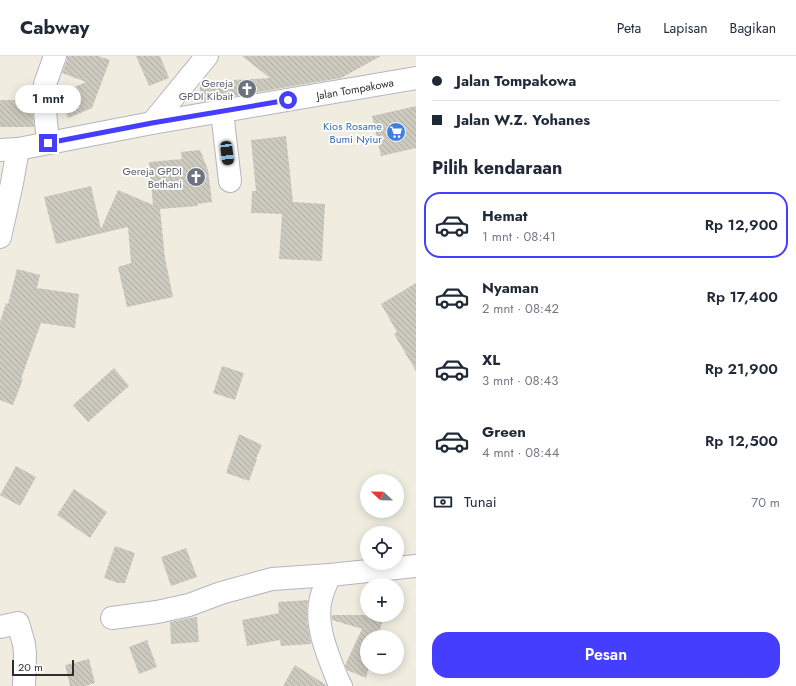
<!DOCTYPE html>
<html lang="id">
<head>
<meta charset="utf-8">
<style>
  :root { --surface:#fff; --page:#f2f2f3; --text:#1f2937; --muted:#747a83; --line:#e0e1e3; --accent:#463eff }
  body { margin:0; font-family:Jost,sans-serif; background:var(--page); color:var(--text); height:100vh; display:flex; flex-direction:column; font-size:15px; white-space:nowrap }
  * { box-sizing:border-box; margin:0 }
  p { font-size:13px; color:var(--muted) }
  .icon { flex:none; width:22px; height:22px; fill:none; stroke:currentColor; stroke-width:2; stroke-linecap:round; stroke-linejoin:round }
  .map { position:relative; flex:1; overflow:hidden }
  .drawer { display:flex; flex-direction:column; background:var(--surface); width:380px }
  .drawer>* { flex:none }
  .banner { display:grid; align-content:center; height:88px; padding:0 16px; background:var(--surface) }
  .needle { width:26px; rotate:292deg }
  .tools { position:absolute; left:360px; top:418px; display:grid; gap:8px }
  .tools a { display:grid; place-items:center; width:44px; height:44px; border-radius:50%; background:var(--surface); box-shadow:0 2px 10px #0003; font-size:20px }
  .scale { position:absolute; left:12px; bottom:10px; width:62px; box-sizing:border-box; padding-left:4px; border:2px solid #2e2e2e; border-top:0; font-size:11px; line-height:14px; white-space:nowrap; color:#2e2e2e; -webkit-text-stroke:3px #fff; paint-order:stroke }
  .end { position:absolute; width:18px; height:18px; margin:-9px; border:5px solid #463eff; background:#fff; box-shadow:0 0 0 2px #fff }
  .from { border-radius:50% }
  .bubble { position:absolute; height:28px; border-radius:14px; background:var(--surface); box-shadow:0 2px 10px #0003; font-size:13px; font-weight:600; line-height:28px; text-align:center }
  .car { position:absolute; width:12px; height:24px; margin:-12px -6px; border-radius:5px; box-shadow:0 0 3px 1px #0007; background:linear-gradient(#222 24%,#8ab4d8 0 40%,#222 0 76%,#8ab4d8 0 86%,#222 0) }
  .banner b { display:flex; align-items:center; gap:14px; height:38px; font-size:15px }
  .banner b+b { border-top:1px solid var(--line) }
  .banner i { width:10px; height:10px; background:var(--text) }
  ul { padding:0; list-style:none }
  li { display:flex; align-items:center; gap:12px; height:66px; margin:0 8px 6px; padding:0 8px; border:2px solid transparent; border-radius:16px }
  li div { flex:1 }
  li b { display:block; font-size:15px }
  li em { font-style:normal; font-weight:600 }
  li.selected { border-color:var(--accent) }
  li>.icon { width:36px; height:36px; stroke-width:1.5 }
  h2 { padding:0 16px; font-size:18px; line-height:48px }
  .pay { display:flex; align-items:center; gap:10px; height:44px; padding:0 16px; font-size:15px }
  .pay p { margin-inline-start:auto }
  .button { display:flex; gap:8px; margin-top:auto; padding:8px 16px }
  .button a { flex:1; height:46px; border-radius:16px; background:var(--accent); color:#fff; font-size:16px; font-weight:600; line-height:46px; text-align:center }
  header { display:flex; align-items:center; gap:24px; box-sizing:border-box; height:56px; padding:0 20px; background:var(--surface); border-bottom:1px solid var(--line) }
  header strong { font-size:19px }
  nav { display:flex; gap:22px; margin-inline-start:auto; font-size:14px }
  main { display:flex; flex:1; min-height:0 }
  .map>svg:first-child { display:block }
  .building { fill:url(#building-back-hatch) }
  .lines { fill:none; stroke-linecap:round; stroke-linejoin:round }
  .minor-casing { stroke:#b4b4c2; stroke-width:24 }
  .tertiary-casing { stroke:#b4b4c2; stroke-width:24 }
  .minor { stroke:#fff; stroke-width:22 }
  .tertiary { stroke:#fff; stroke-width:22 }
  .route { stroke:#463eff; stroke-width:5 }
  .labels { text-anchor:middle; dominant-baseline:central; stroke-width:3.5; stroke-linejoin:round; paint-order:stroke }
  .worship-label { font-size:11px; fill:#5b616d; stroke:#fff; text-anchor:end }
  .street-label { font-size:11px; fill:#2e2e2e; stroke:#fff }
  .shop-label { font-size:11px; fill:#366cbe; stroke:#fff; text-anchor:end }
</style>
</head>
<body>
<header>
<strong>Cabway</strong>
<nav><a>Peta</a><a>Lapisan</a><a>Bagikan</a></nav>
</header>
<main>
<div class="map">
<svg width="416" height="630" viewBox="0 0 416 630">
  <defs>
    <pattern id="building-back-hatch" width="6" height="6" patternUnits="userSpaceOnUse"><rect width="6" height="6" fill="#ccc9bf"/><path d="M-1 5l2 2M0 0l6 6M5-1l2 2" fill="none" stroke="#b0ada4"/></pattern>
  </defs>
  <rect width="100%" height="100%" fill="#f0ede0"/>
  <!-- building -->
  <g class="building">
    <path d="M67,0H98L110,4L92,52L68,62L58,38L86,26L62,17L67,4Z"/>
    <path d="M136,0H160L169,22L149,30Z"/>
    <path d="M242,0H381L341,22L200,46V29L234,27V24L270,22Z"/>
    <path d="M0,44H32L34,71H0Z"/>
    <path d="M416,50V92L381,100L372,60Z"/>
    <path d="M286,80L293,146L325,148L322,205L279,203L282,158L251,157L252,135H256L251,84Z"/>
    <path d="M200,94L208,114L212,146L197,148L198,150L160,153L165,202L173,241L127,251L118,211L131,207L128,171L56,188L44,141L91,130L101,173L118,134L153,149L149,106L182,103L181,96Z"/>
    <path d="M17,213L40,219L37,232L79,238L75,272L41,267L21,323H23L13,349L0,344V266L6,247L8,248Z"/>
    <path d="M416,227V315L394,278L397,276L381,248Z"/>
    <path d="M222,310L244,317L235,344L213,337Z"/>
    <path d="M114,312L129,330L88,366L73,349Z"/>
    <path d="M239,378L262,389L256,403H257L249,425L226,417Z"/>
    <path d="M16,410L36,421L20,450L0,439Z"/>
    <path d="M74,433L107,456L90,482L57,459Z"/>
    <path d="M115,490L135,497L125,527H118L104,522Z"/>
    <path d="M186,492L197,521L171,530L161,501Z"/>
    <path d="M308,544L307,553V565L311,588L281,590L280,584L247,590L242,564L279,557L278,546Z"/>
    <path d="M332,559H384L378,581H367V611H369L366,622L347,614L345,609L362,573L332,564Z"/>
    <path d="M197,561L199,586L171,588L170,566L189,562Z"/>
    <path d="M147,584L157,611L139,618L129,591Z"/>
    <path d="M89,603L95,627L85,630H70L65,609Z"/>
    <path d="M295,609L326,629L327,630H283Z"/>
  </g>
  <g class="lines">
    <!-- minor casing -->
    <g class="minor-casing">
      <g id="minor">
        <path d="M222,56L230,125"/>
        <path d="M48,87L45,55V28L55,0"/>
        <path d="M0,181L12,127L18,93"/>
        <path d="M330,519C327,526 323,534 321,542C314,570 329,602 339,627L341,630"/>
        <path d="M112,562L157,556L189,549L221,537L272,523L330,519L416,510"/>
        <path d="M0,571L18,567L24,588L25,598L24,630"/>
      </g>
    </g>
    <!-- tertiary casing -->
    <g class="tertiary-casing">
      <g id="tertiary">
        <path d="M152,67L207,0"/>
        <path d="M0,94L18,93L152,67L416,22"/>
      </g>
    </g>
    <!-- minor -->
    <use href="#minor" class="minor"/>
    <!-- tertiary -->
    <use href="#tertiary" class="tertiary"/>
  </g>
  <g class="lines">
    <!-- route -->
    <path class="route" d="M48,87L152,67L288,44"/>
  </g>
  <!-- icons -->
  <defs>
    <g id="church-disc" transform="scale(1)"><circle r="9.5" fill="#6b7280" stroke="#fff"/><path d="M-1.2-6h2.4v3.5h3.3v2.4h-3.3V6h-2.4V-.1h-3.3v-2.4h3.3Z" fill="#fff"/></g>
    <g id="supermarket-disc" transform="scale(1)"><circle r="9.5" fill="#3f7fe0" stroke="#fff"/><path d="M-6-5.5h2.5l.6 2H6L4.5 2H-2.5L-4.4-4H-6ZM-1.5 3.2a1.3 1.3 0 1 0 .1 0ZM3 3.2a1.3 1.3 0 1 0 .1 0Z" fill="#fff"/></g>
  </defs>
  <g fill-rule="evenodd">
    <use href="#church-disc" x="247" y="33"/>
    <use href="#supermarket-disc" x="396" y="76"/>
    <use href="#church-disc" x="196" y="121"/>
  </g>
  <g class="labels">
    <!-- worship labels -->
    <g class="worship-label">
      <text x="233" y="27">Gereja<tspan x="233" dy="13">GPDI Kibait</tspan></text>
      <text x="182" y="115">Gereja GPDI<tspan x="182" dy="13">Bethani</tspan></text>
    </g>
    <!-- street labels -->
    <g class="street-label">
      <text transform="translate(355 33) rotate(-10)">Jalan Tompakowa</text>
    </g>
    <!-- shop labels -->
    <g class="shop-label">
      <text x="382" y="70">Kios Rosame<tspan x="382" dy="13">Bumi Nyiur</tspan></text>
    </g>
  </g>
</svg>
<div class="tools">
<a><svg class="needle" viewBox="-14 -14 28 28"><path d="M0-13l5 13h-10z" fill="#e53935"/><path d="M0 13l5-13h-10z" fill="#747a83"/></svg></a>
<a><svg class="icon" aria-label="locate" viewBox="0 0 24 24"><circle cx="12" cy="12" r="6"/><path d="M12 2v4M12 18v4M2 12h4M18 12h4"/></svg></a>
<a>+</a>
<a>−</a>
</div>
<div class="scale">20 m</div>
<i class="end from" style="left:288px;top:44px"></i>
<i class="end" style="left:48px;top:87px"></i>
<div class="bubble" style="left:15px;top:29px;width:66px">1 mnt</div>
<i class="car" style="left:227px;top:97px;rotate:173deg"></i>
</div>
<section class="drawer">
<div class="banner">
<b><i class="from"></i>Jalan Tompakowa</b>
<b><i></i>Jalan W.Z. Yohanes</b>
</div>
<h2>Pilih kendaraan</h2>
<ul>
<li class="selected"><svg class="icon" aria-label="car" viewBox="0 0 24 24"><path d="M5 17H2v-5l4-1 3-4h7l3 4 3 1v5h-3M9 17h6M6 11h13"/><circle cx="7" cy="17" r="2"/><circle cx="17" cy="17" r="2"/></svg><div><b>Hemat</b><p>1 mnt · 08:41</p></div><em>Rp 12,900</em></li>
<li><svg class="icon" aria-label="car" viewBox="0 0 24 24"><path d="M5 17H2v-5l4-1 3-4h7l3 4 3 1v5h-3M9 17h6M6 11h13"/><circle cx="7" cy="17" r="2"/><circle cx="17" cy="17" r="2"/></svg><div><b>Nyaman</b><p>2 mnt · 08:42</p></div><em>Rp 17,400</em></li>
<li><svg class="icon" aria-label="car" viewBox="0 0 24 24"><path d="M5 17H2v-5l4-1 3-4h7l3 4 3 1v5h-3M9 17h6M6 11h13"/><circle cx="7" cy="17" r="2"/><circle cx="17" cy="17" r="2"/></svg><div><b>XL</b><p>3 mnt · 08:43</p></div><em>Rp 21,900</em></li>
<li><svg class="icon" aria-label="car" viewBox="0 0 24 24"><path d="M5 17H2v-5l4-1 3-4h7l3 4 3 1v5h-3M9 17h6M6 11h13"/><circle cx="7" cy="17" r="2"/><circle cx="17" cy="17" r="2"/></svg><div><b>Green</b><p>4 mnt · 08:44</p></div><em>Rp 12,500</em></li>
</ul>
<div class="pay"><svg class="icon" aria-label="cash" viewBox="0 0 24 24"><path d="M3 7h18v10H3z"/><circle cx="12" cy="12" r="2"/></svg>Tunai<p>70 m</p></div>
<div class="button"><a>Pesan</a></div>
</section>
</main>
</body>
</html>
